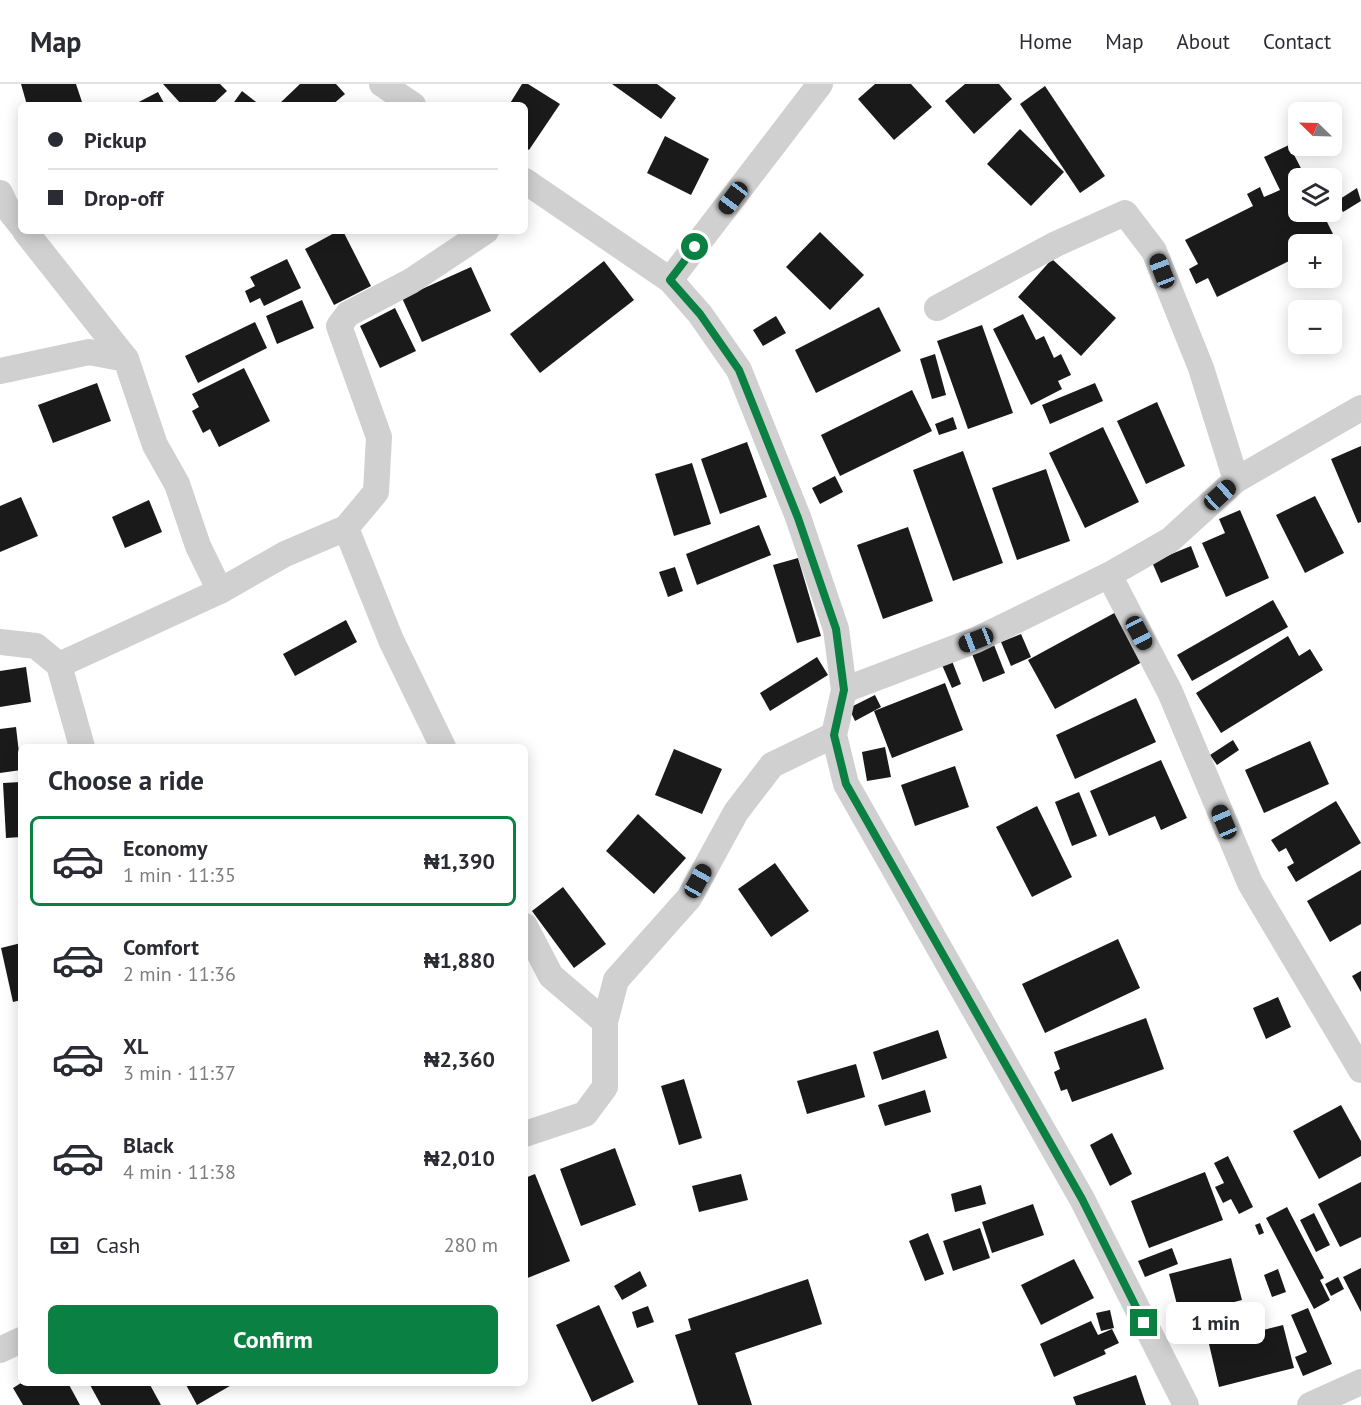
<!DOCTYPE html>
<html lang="en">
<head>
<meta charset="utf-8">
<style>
  :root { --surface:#fff; --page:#f7f7f7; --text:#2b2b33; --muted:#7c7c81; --line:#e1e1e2; --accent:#0b8043 }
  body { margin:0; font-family:"PT Sans",sans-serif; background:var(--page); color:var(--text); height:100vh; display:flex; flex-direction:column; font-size:22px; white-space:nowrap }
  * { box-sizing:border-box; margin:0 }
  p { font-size:20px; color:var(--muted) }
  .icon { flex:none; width:33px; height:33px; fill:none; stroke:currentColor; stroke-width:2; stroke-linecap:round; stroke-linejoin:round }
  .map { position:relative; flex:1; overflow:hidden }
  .drawer { position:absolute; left:18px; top:660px; width:510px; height:642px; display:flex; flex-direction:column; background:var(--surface); border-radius:9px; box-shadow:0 3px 15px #0003 }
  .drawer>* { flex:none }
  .guide { position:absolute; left:18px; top:18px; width:510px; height:132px; border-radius:9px; box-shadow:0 3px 15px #0003; display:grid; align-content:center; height:132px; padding:0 30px; background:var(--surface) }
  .needle { width:39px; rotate:293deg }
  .controls { position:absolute; left:1288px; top:18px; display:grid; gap:12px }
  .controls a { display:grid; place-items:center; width:54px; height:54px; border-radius:9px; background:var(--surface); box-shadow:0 3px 15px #0003; font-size:30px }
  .end { position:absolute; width:27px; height:27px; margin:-14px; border:8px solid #0b8043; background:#fff; box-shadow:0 0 0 3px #fff }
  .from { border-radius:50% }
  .bubble { position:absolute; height:42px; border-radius:9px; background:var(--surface); box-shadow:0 3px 15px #0003; font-size:20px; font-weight:600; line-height:42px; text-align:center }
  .car { position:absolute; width:18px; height:36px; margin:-18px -9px; border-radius:8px; box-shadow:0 0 4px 2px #0007; background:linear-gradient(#222 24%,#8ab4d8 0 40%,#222 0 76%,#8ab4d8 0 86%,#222 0) }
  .guide b { display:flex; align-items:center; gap:21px; height:57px; font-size:22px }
  .guide b+b { border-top:2px solid var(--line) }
  .guide i { width:15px; height:15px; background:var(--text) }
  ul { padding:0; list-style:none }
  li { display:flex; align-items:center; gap:18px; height:90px; margin:0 12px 9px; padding:0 18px; border:3px solid transparent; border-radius:9px }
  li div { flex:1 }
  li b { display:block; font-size:22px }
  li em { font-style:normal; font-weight:600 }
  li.active { border-color:var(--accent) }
  li>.icon { width:54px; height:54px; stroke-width:1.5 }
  h2 { padding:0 30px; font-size:27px; line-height:72px }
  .pay { display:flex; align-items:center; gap:15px; height:66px; padding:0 30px; font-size:22px }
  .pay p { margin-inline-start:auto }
  .button { display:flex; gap:12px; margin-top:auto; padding:12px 30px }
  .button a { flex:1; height:69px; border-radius:9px; background:var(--accent); color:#fff; font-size:24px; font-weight:600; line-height:69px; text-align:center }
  header { display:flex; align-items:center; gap:36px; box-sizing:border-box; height:84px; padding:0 30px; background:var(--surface); border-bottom:2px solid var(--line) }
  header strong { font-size:28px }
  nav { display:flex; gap:33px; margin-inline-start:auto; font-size:21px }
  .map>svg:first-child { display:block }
  .building { fill:#1a1a1a }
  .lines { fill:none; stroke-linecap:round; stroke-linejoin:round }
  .minor { stroke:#d0d0d0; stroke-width:26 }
  .route { stroke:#0b8043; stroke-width:8 }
</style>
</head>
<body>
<header>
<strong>Map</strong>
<nav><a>Home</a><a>Map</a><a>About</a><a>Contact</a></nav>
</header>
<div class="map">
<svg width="1361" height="1321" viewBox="0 0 1361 1321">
  <rect width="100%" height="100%" fill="#fff"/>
  <!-- building -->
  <g class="building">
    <path d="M21,0H76L83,21H27Z"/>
    <path d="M163,0H220L227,7L212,21H182Z"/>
    <path d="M300,0H336L345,10L332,21H278Z"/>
    <path d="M522,0H528L560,20L529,66L525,63V21H509Z"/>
    <path d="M612,0H657L676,14L661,35Z"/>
    <path d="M875,0H911L932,23L894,56L858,15Z"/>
    <path d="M965,0H999L1012,15L974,50L945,17Z"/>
    <path d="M1045,2L1105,92L1080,109L1020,20Z"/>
    <path d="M242,7L260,21H232Z"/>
    <path d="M158,8L165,21H133Z"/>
    <path d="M1020,45L1064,88L1031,122L987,80Z"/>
    <path d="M665,52L709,75L691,111L647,89Z"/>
    <path d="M1289,61L1306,94H1299V128H1322L1335,154L1322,160H1299V172L1217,213L1208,194L1196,200L1189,185L1198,180L1185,156L1253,122L1247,110L1260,103L1264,113L1280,106L1264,73Z"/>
    <path d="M1357,104L1361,117L1343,128L1337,117Z"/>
    <path d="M338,147H343L371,202L334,221L305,165Z"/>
    <path d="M820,148L864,191L830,226L786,183Z"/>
    <path d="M287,175L301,204L264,222L260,214L250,219L245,207L255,202L250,193Z"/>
    <path d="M1052,175L1116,234L1081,272L1018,213Z"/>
    <path d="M604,177L634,216L540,289L510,250Z"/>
    <path d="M471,183L491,227L422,258L402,214Z"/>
    <path d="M302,216L314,244L277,260L266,232Z"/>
    <path d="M879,223L901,267L816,309L795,266Z"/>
    <path d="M395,224L416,267L380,284L360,242Z"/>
    <path d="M1023,230L1036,256L1044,252L1054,274L1061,270L1071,291L1058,297L1062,305L1031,321L993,245Z"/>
    <path d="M776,232L786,249L763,262L753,246Z"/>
    <path d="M255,238L267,264L198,299L185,272Z"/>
    <path d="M982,241L1013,329L968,345L937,257Z"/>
    <path d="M935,270L946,311L932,315L920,275Z"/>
    <path d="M244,284L270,337L219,363L210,345L203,349L192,327L199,323L192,310Z"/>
    <path d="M97,299L111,337L53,359L38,321Z"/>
    <path d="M1095,299L1103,317L1050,340L1042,321Z"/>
    <path d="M912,306L932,347L840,392L821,351Z"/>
    <path d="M1157,318L1185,382L1146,400L1117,337Z"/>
    <path d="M953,333L957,345L939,351L935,340Z"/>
    <path d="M1103,343L1139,418L1085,444L1049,369Z"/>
    <path d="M747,358L767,413L720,430L701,375Z"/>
    <path d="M1361,362V438L1358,439L1331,375Z"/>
    <path d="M963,367L1003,479L953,497L913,386Z"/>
    <path d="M692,379L711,440L674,452L655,390Z"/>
    <path d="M1046,385L1070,457L1017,476L992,404Z"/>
    <path d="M835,392L843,408L820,420L812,404Z"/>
    <path d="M1315,412L1344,469L1305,489L1276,431Z"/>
    <path d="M21,413L38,452L0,468V422Z"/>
    <path d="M149,416L162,448L125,464L112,433Z"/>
    <path d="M1240,426L1269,494L1226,513L1202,459L1225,449L1219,435Z"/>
    <path d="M759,441L771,471L697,501L686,470Z"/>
    <path d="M908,443L933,517L883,535L857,461Z"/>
    <path d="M1191,462L1199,483L1161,499L1152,478Z"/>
    <path d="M798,474L821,552L797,559L773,481Z"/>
    <path d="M675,483L683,507L668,513L659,488Z"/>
    <path d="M1273,516L1288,543L1192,597L1177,571Z"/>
    <path d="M1118,527L1144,577L1055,625L1028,576Z"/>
    <path d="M346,536L357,558L295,592L283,570Z"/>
    <path d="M1021,550L1031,573L1011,582L1001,558Z"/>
    <path d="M1288,552L1299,572L1310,565L1323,586L1221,649L1196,609Z"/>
    <path d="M994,561L1005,589L983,598L972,570Z"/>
    <path d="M817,573L828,591L770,627L760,609Z"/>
    <path d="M952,577L961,600L952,604L942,581Z"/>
    <path d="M26,583L31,618L0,623V587Z"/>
    <path d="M945,599L963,646L892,674L874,627Z"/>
    <path d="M875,611L881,623L855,637L849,624Z"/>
    <path d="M1136,614L1156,658L1075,695L1056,651Z"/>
    <path d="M16,643L21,686L0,689V645Z"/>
    <path d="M1233,656L1239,666L1217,681L1210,671Z"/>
    <path d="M1310,657L1329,700L1264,729L1245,686Z"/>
    <path d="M885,663L891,693L867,697L862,668Z"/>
    <path d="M674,665L722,685L702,730L655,711Z"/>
    <path d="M1161,676L1187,734L1161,746L1155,732L1109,752L1090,707Z"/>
    <path d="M955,682L969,723L915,742L901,701Z"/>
    <path d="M21,698V753L6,754L3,699Z"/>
    <path d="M1079,708L1097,752L1072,762L1055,718Z"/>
    <path d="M1336,717L1361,759L1296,798L1287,783L1294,779L1286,764L1279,768L1271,756Z"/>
    <path d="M1037,722L1072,793L1032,813L996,743Z"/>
    <path d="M638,730L686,774L654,810L606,767Z"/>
    <path d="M775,779L809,827L771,853L738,805Z"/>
    <path d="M1361,786V840L1330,858L1307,817Z"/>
    <path d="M563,803L606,860L574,884L532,827Z"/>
    <path d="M1118,855L1140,904L1045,949L1022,900Z"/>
    <path d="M21,859V916L13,918L1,864Z"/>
    <path d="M1361,887V908L1352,892Z"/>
    <path d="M1278,913L1291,943L1266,955L1253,924Z"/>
    <path d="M1146,934L1164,985L1072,1018L1067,1005L1061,1007L1054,988L1060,985L1054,968Z"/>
    <path d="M938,946L947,974L882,996L873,968Z"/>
    <path d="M856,980L865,1013L807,1030L797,997Z"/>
    <path d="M684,995L702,1054L679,1061L661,1002Z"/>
    <path d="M925,1006L931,1028L885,1042L878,1021Z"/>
    <path d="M1341,1021L1361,1057V1072L1319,1095L1293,1047Z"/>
    <path d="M1112,1049L1132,1090L1110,1102L1090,1061Z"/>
    <path d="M615,1064L636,1121L581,1142L560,1085Z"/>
    <path d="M1228,1072L1253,1123L1239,1130L1231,1115L1223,1119L1215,1103L1224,1099L1214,1079Z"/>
    <path d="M1205,1088L1223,1136L1149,1164L1131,1117Z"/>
    <path d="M535,1090L570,1177L525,1195V1094Z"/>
    <path d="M741,1090L748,1116L699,1128L692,1102Z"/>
    <path d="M1361,1098V1153L1340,1163L1318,1120Z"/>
    <path d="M981,1101L986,1120L955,1128L951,1110Z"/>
    <path d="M1033,1120L1044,1151L992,1169L982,1138Z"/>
    <path d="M1287,1123L1324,1194L1320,1196L1330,1216L1314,1225L1266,1134Z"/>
    <path d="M1314,1129L1330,1161L1316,1168L1300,1136Z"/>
    <path d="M1260,1139L1264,1149L1259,1151L1255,1141Z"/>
    <path d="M980,1144L990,1174L953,1187L943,1157Z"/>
    <path d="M928,1149L944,1190L925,1197L909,1157Z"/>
    <path d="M1172,1164L1178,1180L1145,1193L1138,1177Z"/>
    <path d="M1231,1174L1242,1216L1180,1232L1169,1190Z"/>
    <path d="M1074,1175L1094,1214L1041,1241L1021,1201Z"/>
    <path d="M1361,1184V1228L1343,1193Z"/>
    <path d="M1278,1185L1286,1208L1272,1213L1264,1191Z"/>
    <path d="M640,1187L647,1202L622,1216L614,1202Z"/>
    <path d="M1338,1193L1344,1205L1331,1212L1325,1200Z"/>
    <path d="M808,1195L822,1240L735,1269L752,1321H698L675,1251L691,1246L688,1235Z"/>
    <path d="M599,1221L634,1298L592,1318L556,1241Z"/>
    <path d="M648,1222L654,1238L637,1244L632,1228Z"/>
    <path d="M1308,1224L1332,1280L1303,1292L1295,1273L1307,1268L1291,1231Z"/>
    <path d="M1110,1226L1114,1244L1101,1247L1096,1229Z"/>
    <path d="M1091,1237L1098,1251L1112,1245L1119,1259L1104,1266L1106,1270L1054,1293L1040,1260Z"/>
    <path d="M1283,1241L1294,1284L1219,1303L1209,1260Z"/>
    <path d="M1136,1291L1146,1321H1076L1073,1313Z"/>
    <path d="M21,1299H68L80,1321H23L13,1304Z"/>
    <path d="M89,1299H149L161,1321H101Z"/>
    <path d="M185,1299H235L197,1321Z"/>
  </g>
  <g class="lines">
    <!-- minor -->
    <g class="minor">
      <path d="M382,0L413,21"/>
      <path d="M525,97L670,196L700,230L739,286L798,433L836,545L844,606L834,651L846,700L1082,1115L1186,1321"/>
      <path d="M0,109L6,122L21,141"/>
      <path d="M25,147L126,275"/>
      <path d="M670,196L820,0"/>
      <path d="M937,224L1056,160L1125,129L1154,167L1201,284L1236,396"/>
      <path d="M0,287L89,268L126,275L155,361L177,400L198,462L220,507"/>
      <path d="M346,444L391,556L443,663"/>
      <path d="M1109,491L1170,608L1250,799L1361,986"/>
      <path d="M0,558L36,562L59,581L82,663"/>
      <path d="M59,581L220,507L285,470L346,444L376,408L379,353L339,242L348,230L411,197L486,147"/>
      <path d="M844,606L976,556L1109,491L1170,456L1236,396L1361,324"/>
      <path d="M525,842L551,892L605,938"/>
      <path d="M525,1050L585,1030L605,1003V938L616,896L689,814L736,728L772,681L834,651"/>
      <path d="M0,1266L21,1256"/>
      <path d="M1310,1321L1361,1298"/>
    </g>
  </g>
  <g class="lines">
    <!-- route -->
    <path class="route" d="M695,163L670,196L700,230L739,286L798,434L836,545L844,606L834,651L846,700L1082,1115L1144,1239"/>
  </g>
</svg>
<div class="controls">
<a><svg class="needle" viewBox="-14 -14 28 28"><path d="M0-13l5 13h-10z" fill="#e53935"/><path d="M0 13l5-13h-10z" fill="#7c7c81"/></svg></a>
<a><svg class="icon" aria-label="layers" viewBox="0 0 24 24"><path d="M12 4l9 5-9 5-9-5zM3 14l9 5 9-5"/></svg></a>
<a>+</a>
<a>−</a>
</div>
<i class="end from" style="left:695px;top:163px"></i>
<i class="end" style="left:1144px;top:1239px"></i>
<div class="bubble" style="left:1166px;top:1218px;width:99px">1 min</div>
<i class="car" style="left:733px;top:114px;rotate:217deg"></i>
<i class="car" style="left:1162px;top:187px;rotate:339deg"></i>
<i class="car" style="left:1220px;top:411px;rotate:48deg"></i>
<i class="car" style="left:1139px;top:549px;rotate:152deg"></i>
<i class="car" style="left:976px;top:556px;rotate:249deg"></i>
<i class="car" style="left:1224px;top:738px;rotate:337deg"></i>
<i class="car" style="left:698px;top:797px;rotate:29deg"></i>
<div class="guide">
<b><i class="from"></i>Pickup</b>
<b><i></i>Drop-off</b>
</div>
<section class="drawer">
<h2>Choose a ride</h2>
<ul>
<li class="active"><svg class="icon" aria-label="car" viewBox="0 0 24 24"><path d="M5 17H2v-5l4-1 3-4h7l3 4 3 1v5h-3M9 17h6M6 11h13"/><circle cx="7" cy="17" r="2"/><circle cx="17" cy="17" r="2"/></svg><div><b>Economy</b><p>1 min · 11:35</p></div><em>₦1,390</em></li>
<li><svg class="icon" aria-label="car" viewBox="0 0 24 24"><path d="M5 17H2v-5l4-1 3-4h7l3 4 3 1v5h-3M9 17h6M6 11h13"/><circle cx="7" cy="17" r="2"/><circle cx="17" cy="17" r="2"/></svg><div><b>Comfort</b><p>2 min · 11:36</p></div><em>₦1,880</em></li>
<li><svg class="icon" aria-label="car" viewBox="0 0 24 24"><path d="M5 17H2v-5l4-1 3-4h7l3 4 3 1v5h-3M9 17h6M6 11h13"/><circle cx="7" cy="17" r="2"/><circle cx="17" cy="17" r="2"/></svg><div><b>XL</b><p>3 min · 11:37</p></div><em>₦2,360</em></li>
<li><svg class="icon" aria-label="car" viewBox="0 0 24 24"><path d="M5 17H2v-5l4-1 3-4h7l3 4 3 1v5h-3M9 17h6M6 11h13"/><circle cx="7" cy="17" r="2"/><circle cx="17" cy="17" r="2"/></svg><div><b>Black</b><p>4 min · 11:38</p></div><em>₦2,010</em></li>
</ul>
<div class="pay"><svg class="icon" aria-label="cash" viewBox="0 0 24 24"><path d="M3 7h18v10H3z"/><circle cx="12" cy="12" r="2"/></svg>Cash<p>280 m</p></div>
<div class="button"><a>Confirm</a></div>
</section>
</div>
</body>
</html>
